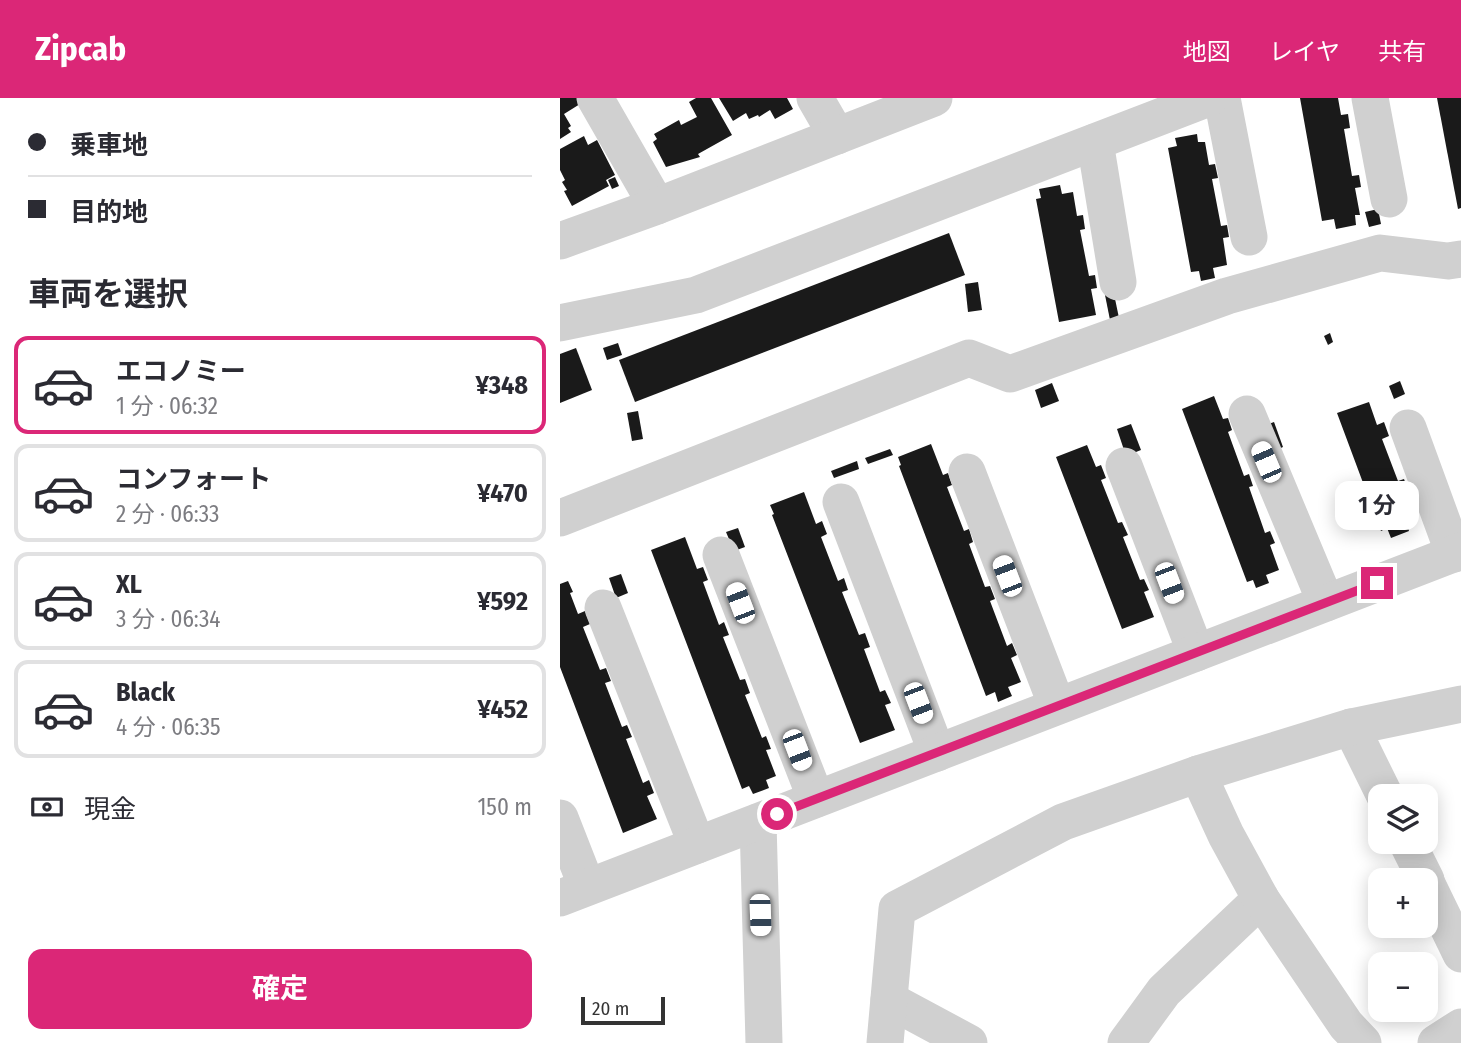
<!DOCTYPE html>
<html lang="ja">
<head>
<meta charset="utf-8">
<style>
  :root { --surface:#fff; --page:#f7f7f7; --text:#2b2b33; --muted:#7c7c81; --line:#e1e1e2; --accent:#db2777 }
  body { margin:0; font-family:"Fira Sans Condensed","Noto Sans JP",sans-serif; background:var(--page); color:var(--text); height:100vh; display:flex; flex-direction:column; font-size:26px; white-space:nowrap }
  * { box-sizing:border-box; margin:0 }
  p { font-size:23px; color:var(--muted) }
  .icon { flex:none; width:38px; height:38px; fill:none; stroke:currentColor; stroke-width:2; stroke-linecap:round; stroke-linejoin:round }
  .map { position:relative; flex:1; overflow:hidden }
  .panel { display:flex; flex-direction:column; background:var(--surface); width:560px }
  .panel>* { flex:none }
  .top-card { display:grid; align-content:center; height:154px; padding:0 28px; background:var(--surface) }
  .tools { position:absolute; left:808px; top:686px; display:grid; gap:14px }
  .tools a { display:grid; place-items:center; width:70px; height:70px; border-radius:14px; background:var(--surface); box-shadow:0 4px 18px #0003; font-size:35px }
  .scale { position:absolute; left:21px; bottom:18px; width:84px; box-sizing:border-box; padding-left:7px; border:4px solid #333; border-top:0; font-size:19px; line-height:24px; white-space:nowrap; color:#333; -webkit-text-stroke:5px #fff; paint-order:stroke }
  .end { position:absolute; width:32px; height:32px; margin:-16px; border:9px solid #db2777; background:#fff; box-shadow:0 0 0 4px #fff }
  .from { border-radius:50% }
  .bubble { position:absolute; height:49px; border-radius:14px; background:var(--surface); box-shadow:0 4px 18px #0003; font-size:23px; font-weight:700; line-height:49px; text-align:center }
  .car { position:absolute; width:21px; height:42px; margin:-21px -10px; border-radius:9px; box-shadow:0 0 5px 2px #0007; background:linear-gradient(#fff 24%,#345 0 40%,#fff 0 76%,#345 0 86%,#fff 0) }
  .top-card b { display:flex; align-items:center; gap:24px; height:66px; font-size:26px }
  .top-card b+b { border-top:2px solid var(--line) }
  .top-card i { width:18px; height:18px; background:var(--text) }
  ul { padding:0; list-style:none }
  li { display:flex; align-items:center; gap:21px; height:98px; margin:0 14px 10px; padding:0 14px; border:4px solid var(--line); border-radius:14px }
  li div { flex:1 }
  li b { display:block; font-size:26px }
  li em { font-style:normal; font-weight:700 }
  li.active { border-color:var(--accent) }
  li>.icon { width:63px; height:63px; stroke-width:1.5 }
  h2 { padding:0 28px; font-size:32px; line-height:84px }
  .pay { display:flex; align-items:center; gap:18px; height:77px; padding:0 28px; font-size:26px }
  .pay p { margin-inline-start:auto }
  .cta { display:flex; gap:14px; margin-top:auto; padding:14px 28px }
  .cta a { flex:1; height:80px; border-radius:14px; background:var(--accent); color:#fff; font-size:28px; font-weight:700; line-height:80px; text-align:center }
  header { display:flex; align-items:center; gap:42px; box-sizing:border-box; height:98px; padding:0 35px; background:var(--accent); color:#fff }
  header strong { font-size:33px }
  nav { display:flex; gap:38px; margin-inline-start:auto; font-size:24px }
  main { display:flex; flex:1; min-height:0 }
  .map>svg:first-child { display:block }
  .building { fill:#1a1a1a }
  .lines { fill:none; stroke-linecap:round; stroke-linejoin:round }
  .minor { stroke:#d0d0d0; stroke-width:37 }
  .route { stroke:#db2777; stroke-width:9 }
</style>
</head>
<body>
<header>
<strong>Zipcab</strong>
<nav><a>地図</a><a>レイヤ</a><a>共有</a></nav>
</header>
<main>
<section class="panel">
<div class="top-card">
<b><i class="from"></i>乗車地</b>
<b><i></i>目的地</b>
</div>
<h2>車両を選択</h2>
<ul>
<li class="active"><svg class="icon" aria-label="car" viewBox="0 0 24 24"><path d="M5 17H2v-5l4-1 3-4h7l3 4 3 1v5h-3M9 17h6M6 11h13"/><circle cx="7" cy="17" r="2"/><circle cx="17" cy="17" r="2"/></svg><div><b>エコノミー</b><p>1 分 · 06:32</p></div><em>¥348</em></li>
<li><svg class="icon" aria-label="car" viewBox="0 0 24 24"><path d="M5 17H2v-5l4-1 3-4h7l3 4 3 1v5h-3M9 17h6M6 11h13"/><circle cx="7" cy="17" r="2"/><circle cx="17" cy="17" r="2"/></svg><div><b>コンフォート</b><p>2 分 · 06:33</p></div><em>¥470</em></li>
<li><svg class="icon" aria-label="car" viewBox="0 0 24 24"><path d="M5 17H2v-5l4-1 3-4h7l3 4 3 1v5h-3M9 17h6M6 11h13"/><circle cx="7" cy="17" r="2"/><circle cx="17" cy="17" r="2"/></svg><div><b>XL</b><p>3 分 · 06:34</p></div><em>¥592</em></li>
<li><svg class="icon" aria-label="car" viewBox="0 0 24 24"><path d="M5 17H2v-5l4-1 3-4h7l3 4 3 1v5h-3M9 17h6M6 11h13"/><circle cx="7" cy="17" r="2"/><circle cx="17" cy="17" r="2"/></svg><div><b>Black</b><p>4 分 · 06:35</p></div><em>¥452</em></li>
</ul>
<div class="pay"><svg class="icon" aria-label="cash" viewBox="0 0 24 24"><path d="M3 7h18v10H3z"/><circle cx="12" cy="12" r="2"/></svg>現金<p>150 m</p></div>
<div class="cta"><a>確定</a></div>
</section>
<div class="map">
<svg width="901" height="945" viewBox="0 0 901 945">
  <rect width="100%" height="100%" fill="#fff"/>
  <!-- building -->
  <g class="building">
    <path d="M0,0H17L20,6L4,16L11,28L8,30L11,34L0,41Z"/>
    <path d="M136,0H151L172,37L138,56L140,59L106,69L93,44L97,41L94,36L119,22L121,27L137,19L129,4Z"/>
    <path d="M159,0H227L233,11L215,21L210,12L199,19L198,17L189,21L186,15L173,23Z"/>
    <path d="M740,0H778L781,17L788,16L790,30L784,31L792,78L799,77L801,89L795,90L800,117H795L796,127L776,131L774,121L762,123Z"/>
    <path d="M877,0H901V110L898,111Z"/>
    <path d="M637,36L638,44H645L649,67L655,66L658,80L652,81L661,128L667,127L669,139L663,140L667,167L653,170L655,180L641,183L639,173L631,174L608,50L617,48L615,40Z"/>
    <path d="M24,38L28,47L37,42L55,77L46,82L49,88L12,108L4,93L7,92L2,84L5,82L0,72V51Z"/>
    <path d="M55,79L59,88L52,91L48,82Z"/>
    <path d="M500,87L502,96L513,94L517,118L523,117L525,131L520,132L529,178L535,177L537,190L531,191L536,217L499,224L476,101L481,100L479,91Z"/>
    <path d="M818,111L821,126L809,129L805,114Z"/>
    <path d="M389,135L405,177L75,304L59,262Z"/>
    <path d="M418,184L422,212L408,214L405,186Z"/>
    <path d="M554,196L559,220L550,222L545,197Z"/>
    <path d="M770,235L773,244L768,247L764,238Z"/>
    <path d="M58,245L62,257L47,262L43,250Z"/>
    <path d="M16,250L32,292L0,305V256Z"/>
    <path d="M840,283L845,296L834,301L829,288Z"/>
    <path d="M492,285L499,303L481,310L475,292Z"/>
    <path d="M654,298L663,321L668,320L672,332L668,334L684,378L689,376L693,388L689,389L705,435L710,433L715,445L710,447L719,472L706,477L709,485L696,490L693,482L687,484L622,311Z"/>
    <path d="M809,304L817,327L824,324L829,338L822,341L838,383L844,381L849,395L843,397L852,420L846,423L849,433L831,440L827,430L821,433L777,315Z"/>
    <path d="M78,313L83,341L72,343L67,315Z"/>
    <path d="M714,324L723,349L710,355L701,329Z"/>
    <path d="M571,326L581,352L566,358L557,331Z"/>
    <path d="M371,346L383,377L388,375L392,387L387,389L404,433L409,431L413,444L409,446L425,489L430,488L435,501L430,503L447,548L452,545L457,557L451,560L461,584L448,589L452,598L438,604L435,594L426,598L339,368L341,367L338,359Z"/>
    <path d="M527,347L536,369L541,367L546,380L541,382L558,425L562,424L568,437L563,439L580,482L584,481L589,492L584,494L594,519L562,531L496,359Z"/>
    <path d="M330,351L333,357L308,366L305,360Z"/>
    <path d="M297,363L299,371L274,380L271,373Z"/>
    <path d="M244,394L256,426L262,423L267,436L261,439L278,483L284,480L288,492L282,494L299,537L305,535L310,549L304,551L320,594L325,592L331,605L325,607L335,632L300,645L212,417L214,416L210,407Z"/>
    <path d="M178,430L185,449L174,453L166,434Z"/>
    <path d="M125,439L137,471L143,469L148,482L143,484L159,527L164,524L169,537L163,539L180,582L185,581L190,595L185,597L202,640L206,638L211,651L206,652L216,678L206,682L209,690L193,696L189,688L182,691L91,452Z"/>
    <path d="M61,476L68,495L56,500L49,480Z"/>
    <path d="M8,483L13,494L10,495L18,516L25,513L30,526L23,529L40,572L46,570L51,583L45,585L62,629L67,627L72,639L66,641L83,685L89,682L94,695L87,698L97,721L63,735L0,569V486Z"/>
  </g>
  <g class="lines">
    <!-- minor -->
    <g class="minor">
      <path d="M35,0L97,108"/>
      <path d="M255,0L277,38"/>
      <path d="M662,0L689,139"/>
      <path d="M810,0L829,101"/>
      <path d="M535,44L558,184"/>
      <path d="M0,143L97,108L374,0"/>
      <path d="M0,225L136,197L649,0"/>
      <path d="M687,316L766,505"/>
      <path d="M848,330L894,456"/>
      <path d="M564,368L636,555"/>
      <path d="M407,374L497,608"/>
      <path d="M281,404L377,655"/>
      <path d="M0,420L409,260L450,276L667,198L820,155L888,163L901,161"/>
      <path d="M161,457L256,701"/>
      <path d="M43,510L137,747"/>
      <path d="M791,629L825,698"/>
      <path d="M0,720L27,789"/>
      <path d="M198,724L204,945"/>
      <path d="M847,744L866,782"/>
      <path d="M866,784L901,856"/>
      <path d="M0,800L901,453"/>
      <path d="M329,902L409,945"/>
      <path d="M325,945L337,811L503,724L638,676"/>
      <path d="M566,945L604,893L701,801"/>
      <path d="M803,945L786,927L701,801L666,737L638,676L791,629L901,606"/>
      <path d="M876,945L901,929"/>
    </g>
  </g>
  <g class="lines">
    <!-- route -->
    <path class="route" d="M217,716L817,485"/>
  </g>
</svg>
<div class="tools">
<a><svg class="icon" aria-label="layers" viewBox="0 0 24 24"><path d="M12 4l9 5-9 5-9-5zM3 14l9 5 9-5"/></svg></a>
<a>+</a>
<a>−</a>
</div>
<div class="scale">20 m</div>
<i class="end from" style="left:217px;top:716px"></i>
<i class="end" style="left:817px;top:485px"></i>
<div class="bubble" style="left:775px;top:383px;width:84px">1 分</div>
<i class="car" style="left:706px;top:364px;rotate:337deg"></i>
<i class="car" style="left:447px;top:478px;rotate:339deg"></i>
<i class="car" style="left:609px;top:485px;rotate:159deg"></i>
<i class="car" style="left:180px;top:505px;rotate:339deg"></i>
<i class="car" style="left:358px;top:605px;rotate:159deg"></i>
<i class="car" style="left:237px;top:652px;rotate:159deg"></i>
<i class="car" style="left:200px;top:817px;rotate:178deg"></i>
</div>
</main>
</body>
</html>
